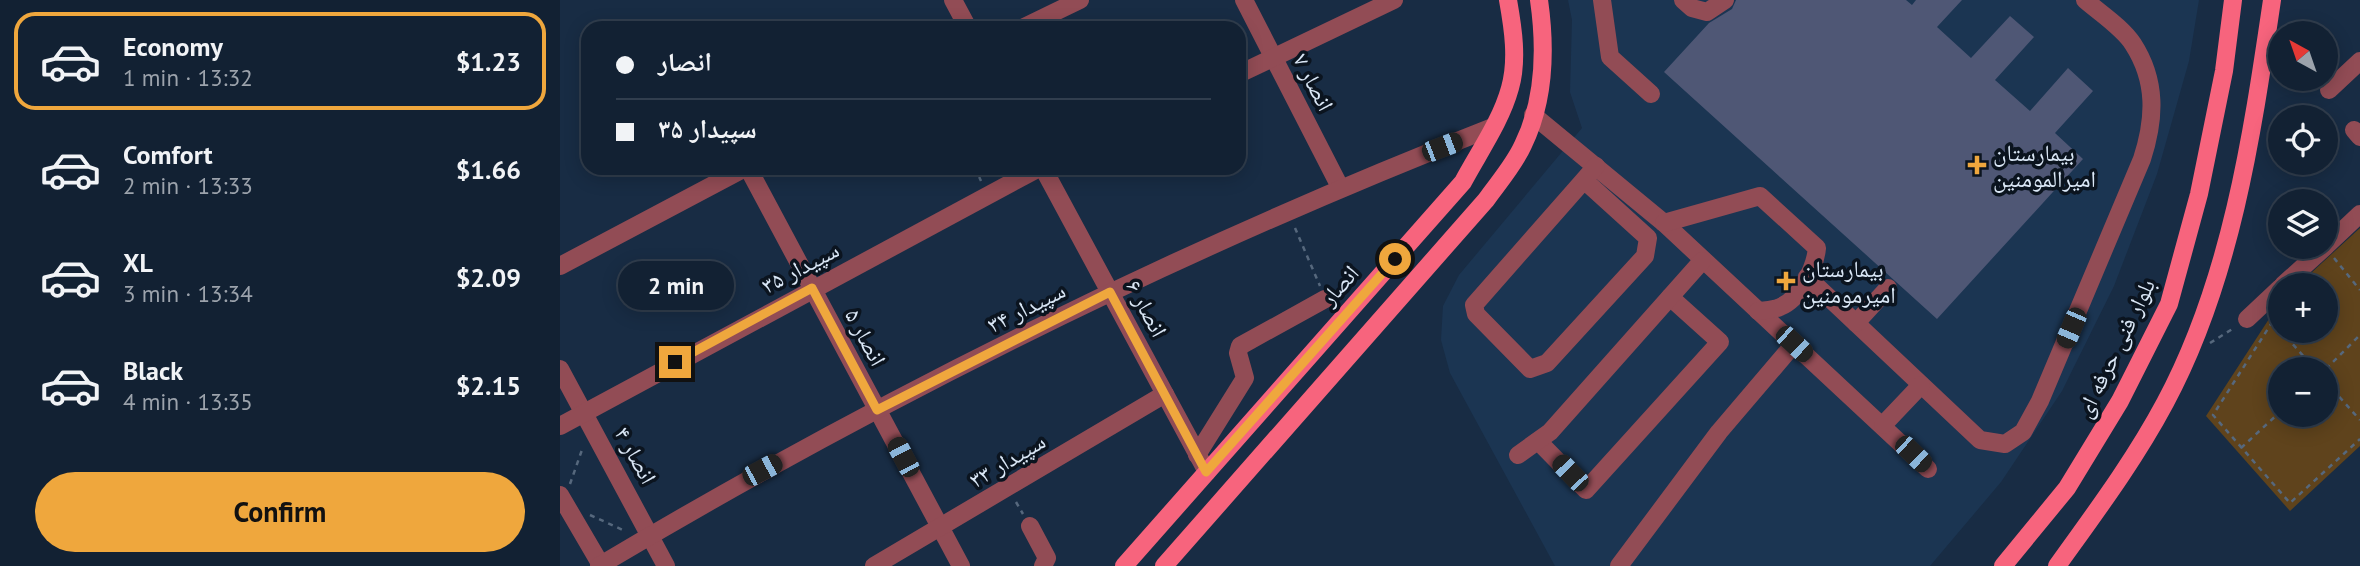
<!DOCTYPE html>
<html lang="en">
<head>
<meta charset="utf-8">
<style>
  :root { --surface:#122133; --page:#1f2e3f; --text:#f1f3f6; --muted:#9ca3ac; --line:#313e4e; --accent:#efa73d }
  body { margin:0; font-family:"PT Sans","Noto Naskh Arabic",sans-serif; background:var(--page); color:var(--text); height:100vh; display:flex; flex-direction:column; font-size:26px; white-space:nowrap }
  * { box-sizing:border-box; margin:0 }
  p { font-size:23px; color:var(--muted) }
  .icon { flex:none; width:38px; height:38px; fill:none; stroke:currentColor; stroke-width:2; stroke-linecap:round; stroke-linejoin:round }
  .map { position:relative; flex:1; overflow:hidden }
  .sheet { display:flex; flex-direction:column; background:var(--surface); width:560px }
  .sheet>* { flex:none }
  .top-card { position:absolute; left:21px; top:21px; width:665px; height:154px; border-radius:21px; box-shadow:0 4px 18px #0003,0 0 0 2px var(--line); display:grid; align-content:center; height:154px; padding:0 35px; background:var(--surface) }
  .needle { width:46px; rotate:320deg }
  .fabs { position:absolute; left:1708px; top:21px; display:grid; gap:14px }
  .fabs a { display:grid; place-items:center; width:70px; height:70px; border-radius:50%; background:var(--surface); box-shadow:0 4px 18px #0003,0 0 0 2px var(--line); font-size:35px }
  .end { position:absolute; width:32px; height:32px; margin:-16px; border:9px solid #efa73d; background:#111; box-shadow:0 0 0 4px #111 }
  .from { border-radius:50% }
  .bubble { position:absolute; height:49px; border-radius:24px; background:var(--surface); box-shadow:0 4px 18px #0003,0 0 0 2px var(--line); font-size:23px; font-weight:600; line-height:49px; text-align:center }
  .car { position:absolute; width:21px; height:42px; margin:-21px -10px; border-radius:9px; box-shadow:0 0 5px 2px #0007; background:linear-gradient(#222 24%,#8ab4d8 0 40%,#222 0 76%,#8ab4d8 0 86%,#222 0) }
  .top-card b { display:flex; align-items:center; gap:24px; height:66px; font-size:26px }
  .top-card b+b { border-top:2px solid var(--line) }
  .top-card i { width:18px; height:18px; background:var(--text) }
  ul { padding:12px 0 0; list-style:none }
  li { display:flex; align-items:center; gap:21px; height:98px; margin:0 14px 10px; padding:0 21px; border:4px solid transparent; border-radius:21px }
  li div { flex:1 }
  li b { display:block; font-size:26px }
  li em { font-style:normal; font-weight:600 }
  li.selected { border-color:var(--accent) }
  li>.icon { width:63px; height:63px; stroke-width:1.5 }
  .cta { display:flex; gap:14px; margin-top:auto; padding:14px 35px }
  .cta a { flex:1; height:80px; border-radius:42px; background:var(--accent); color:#111; font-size:28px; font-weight:600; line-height:80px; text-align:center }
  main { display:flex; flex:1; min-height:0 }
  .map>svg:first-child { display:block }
  .built { fill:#1b3552 }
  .green { fill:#5f431c; fill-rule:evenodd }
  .building { fill:#4f5775 }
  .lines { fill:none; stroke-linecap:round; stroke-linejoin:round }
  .path { stroke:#56687d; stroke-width:2.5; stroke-dasharray:5 5; stroke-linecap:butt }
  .minor { stroke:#924c55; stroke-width:18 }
  .major { stroke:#f7647d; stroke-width:18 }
  .route { stroke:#efa73d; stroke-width:9 }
  .poi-dot { fill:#efa73d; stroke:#0b141f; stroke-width:2.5 }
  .labels { text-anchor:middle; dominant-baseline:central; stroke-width:7; stroke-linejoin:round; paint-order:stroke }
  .street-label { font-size:23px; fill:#dae7f6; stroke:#0b141f }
  .poi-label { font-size:23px; fill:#dae7f6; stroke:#0b141f; text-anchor:start }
</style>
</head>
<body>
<main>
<section class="sheet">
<ul>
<li class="selected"><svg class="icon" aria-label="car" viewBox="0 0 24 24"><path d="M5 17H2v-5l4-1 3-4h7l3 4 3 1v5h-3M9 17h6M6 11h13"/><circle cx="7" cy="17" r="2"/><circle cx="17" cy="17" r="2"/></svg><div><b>Economy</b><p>1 min · 13:32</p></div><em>$1.23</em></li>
<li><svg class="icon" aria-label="car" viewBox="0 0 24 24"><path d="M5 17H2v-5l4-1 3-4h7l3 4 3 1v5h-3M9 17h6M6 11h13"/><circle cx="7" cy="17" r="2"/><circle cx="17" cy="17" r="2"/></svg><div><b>Comfort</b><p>2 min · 13:33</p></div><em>$1.66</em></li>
<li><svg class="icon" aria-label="car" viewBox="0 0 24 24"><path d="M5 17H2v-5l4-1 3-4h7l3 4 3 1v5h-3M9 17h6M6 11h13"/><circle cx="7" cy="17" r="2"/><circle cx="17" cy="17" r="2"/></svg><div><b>XL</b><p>3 min · 13:34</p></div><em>$2.09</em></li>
<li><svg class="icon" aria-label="car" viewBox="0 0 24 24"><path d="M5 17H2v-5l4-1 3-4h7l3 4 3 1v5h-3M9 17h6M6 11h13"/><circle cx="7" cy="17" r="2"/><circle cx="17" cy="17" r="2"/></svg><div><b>Black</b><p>4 min · 13:35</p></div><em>$2.15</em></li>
</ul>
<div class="cta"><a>Confirm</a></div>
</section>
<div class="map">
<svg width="1800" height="566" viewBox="0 0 1800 566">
  <rect width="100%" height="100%" fill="#182c44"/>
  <!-- built -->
  <path class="built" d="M1008,0H1639L1629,61L1597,174L1554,286L1502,391L1441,482L1370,566H995L890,373L881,340L883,306L899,275L1022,128L1010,92L1012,20Z"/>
  <!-- green -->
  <path class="green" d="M1800,228V446L1730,511L1646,416L1720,302V331H1766V285H1738ZM1720,369H1766V415H1720Z"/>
  <!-- building -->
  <path class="building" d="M1176,0H1346L1352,5L1356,0H1402L1377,27L1411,58L1450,16L1474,37L1435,80L1470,111L1508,68L1533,91L1495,133L1523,159L1377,319L1104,72L1149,23L1172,9Z"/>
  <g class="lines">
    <!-- path -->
    <g class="path">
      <path d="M415,168L421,181"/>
      <path d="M735,228L760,286"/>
      <path d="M1774,258L1800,290"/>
      <path d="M1718,313L1653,415L1730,503L1800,439"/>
      <path d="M1713,322L1755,369"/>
      <path d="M1650,343L1674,328"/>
      <path d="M1766,369L1800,335"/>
      <path d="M1766,382L1800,420"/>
      <path d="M1681,448L1720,412"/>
      <path d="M10,484L23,447"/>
      <path d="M456,502L463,514"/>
      <path d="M30,515L65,531"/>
    </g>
    <!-- minor -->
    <g class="minor">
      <path d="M393,0L408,28"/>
      <path d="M684,0L780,187"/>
      <path d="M1042,0L1050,57L1091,94"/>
      <path d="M1123,0L1132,8L1147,12L1165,0"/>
      <path d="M462,28L520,0"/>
      <path d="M679,74L834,0"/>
      <path d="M1769,90L1800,61"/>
      <path d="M973,115L1104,223L1368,469"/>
      <path d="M1794,130L1800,137"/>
      <path d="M188,168L401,566"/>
      <path d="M483,168L647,472"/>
      <path d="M1024,180L1088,238L1085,256L987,363L970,369L916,314L914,305L1024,180L1036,166"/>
      <path d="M1104,223L1200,196L1257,248C1255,268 1240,299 1220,307C1214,310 1205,310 1198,311"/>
      <path d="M1766,246L1800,214"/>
      <path d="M0,266L185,168"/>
      <path d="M1247,277L1420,440L1445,444L1463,432L1480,401L1582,159C1595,119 1597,81 1573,44C1563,28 1540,13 1525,0"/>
      <path d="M1723,285L1765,247"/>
      <path d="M1687,319L1720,288"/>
      <path d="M1296,323L1328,288"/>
      <path d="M0,369L106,566"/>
      <path d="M1323,425L1361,385"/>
      <path d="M0,426L479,168"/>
      <path d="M978,441L1026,490L1160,342L1110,297"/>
      <path d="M637,455L685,378L678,353L680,346L765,299"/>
      <path d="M958,455L990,432L1142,261"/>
      <path d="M0,495L41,565"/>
      <path d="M470,526L487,558L483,566"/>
      <path d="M39,566C324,396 624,248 933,127"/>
      <path d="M314,566L605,394"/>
      <path d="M1059,566L1159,432L1234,344"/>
    </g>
    <!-- major -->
    <g class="major">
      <path d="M564,566L903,182C919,152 941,121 950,88C958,60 953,28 948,0"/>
      <path d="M604,566L926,200C938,183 954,165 963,145C985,100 986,49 979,0"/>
      <path d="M1443,566L1507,488L1560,401L1609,304L1639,194L1664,71L1673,0"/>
      <path d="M1497,566C1535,513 1574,461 1605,403C1671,280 1692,136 1712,0"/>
    </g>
  </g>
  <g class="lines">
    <!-- route -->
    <path class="route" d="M115,362L252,288L317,410L550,292L646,472L835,259"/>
  </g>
  <!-- markers -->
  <g class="poi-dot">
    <path d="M1413.5 154.5h7v7h7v7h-7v7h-7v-7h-7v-7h7z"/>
    <path d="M1222.5 270.5h7v7h7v7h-7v7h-7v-7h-7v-7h7z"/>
  </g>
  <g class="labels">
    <!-- street labels -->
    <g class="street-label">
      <text transform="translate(754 82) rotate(63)">انصار ۷</text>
      <text transform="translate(240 267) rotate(-28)">سپیدار ۳۵</text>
      <text transform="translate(779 285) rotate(-49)">انصار</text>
      <text transform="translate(466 307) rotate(-27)">سپیدار ۳۴</text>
      <text transform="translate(587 308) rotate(62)">انصار ۶</text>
      <text transform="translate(306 337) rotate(62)">انصار ۵</text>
      <text transform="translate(1555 348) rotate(-64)">بلوار فنی حرفه ای</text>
      <text transform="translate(76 455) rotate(61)">انصار ۴</text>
      <text transform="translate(447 460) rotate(-31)">سپیدار ۳۳</text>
    </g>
    <!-- poi labels -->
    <g class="poi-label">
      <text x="1433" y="152">بیمارستان<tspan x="1433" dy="26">امیرالمومنین</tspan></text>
      <text x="1242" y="268">بیمارستان<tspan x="1242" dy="26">امیرمومنین</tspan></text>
    </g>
  </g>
</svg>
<div class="fabs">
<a><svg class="needle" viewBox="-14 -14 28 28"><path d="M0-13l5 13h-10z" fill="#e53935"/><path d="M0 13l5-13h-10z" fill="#9ca3ac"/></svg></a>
<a><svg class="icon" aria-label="locate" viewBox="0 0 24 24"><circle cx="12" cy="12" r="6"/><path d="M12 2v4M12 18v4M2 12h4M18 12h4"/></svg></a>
<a><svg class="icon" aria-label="layers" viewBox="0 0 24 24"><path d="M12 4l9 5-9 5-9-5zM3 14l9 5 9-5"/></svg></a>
<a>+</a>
<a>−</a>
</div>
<i class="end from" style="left:835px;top:259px"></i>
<i class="end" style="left:115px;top:362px"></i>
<div class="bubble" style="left:58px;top:261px;width:116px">2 min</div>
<i class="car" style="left:882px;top:147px;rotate:69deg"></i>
<i class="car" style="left:1511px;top:328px;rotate:203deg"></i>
<i class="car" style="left:1234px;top:344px;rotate:133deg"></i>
<i class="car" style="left:1353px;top:454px;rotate:134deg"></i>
<i class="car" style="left:343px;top:457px;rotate:332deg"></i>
<i class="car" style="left:202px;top:470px;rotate:62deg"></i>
<i class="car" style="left:1010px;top:473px;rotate:316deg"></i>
<div class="top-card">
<b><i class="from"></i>انصار</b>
<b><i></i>سپیدار ۳۵</b>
</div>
</div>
</main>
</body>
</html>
